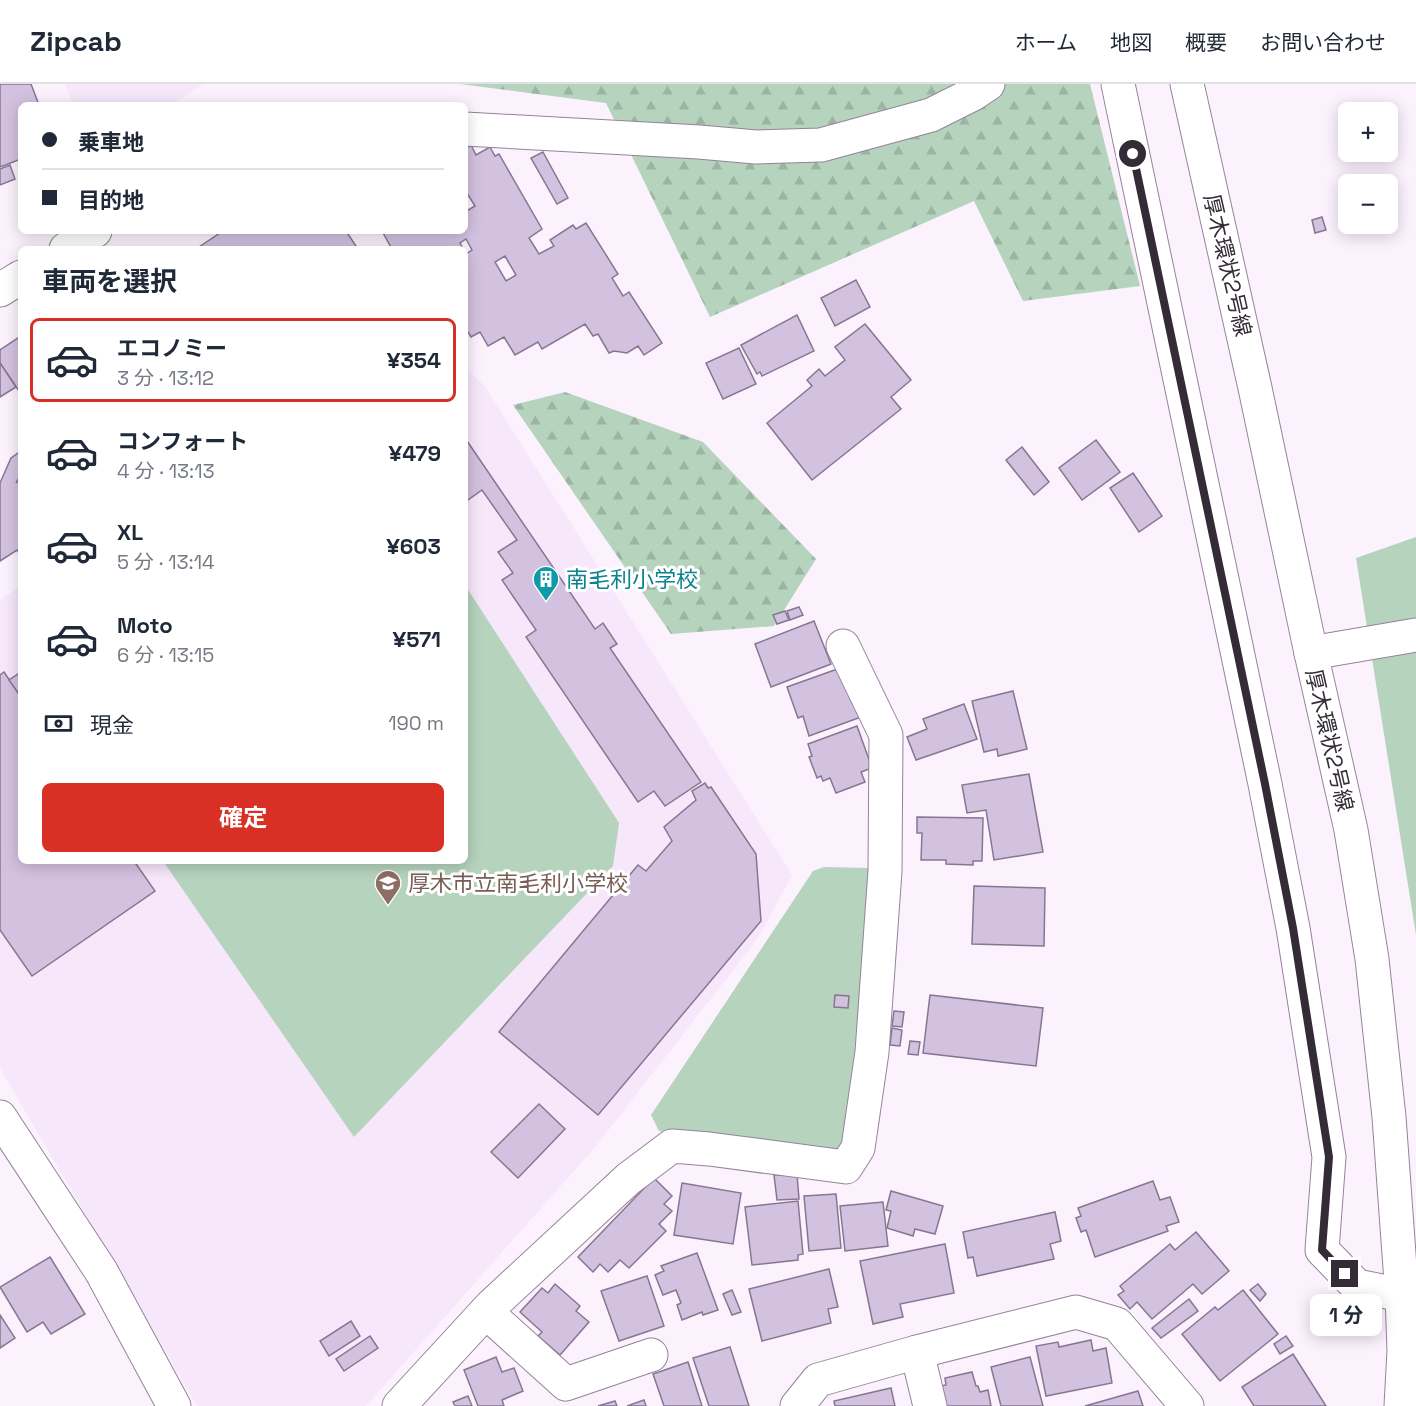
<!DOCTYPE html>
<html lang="ja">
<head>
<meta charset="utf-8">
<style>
  :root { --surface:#fff; --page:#f2f2f3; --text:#1f2937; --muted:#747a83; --line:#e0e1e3; --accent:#d93025 }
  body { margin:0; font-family:"Space Grotesk","Noto Sans JP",sans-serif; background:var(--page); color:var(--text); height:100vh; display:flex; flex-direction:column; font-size:22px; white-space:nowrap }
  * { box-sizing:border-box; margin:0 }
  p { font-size:20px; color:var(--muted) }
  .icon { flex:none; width:33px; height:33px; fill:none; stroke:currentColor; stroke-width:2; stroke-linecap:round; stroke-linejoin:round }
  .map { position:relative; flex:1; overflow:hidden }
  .panel { position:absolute; left:18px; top:162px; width:450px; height:618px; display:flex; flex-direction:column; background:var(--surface); border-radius:9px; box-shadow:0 3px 15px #0003 }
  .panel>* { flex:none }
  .top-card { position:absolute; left:18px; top:18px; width:450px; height:132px; border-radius:9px; box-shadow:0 3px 15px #0003; display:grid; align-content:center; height:132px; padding:0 24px; background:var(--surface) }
  .tools { position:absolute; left:1338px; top:18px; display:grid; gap:12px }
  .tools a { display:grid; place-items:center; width:60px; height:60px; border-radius:9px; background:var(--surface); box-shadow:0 3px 15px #0003; font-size:30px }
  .end { position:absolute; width:27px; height:27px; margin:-14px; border:8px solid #332b35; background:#fff; box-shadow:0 0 0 3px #fff }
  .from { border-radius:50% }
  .bubble { position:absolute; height:42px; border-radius:9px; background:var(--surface); box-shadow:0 3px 15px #0003; font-size:20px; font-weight:700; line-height:42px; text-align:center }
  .top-card b { display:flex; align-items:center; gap:21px; height:57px; font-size:22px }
  .top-card b+b { border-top:2px solid var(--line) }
  .top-card i { width:15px; height:15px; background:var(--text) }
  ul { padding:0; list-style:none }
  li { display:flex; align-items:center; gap:18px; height:84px; margin:0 12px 9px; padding:0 12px; border:3px solid transparent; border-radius:9px }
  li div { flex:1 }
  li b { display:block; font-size:22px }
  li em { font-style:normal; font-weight:700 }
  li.current { border-color:var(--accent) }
  li>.icon { width:54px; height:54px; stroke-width:1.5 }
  h2 { padding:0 24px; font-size:27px; line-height:72px }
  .pay { display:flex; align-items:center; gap:15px; height:66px; padding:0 24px; font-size:22px }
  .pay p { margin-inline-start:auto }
  .cta { display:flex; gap:12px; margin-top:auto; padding:12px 24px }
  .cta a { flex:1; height:69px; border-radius:9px; background:var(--accent); color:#fff; font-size:24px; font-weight:700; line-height:69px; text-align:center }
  header { display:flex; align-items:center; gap:36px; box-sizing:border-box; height:84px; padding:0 30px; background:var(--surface); border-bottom:2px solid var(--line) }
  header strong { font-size:28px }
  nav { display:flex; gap:33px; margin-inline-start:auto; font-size:21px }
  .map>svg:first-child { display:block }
  .built { fill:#f7e7fb }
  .forest { fill:url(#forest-firs) }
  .park { fill:#b5d3bd }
  .building { fill:#d3c1e0; stroke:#867791; stroke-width:1.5; fill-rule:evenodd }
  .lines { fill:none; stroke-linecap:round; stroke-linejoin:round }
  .minor-casing { stroke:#96829a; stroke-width:35 }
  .tertiary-casing { stroke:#96829a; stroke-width:35 }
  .minor { stroke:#fff; stroke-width:33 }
  .tertiary { stroke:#fff; stroke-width:33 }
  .route { stroke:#332b35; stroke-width:8 }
  .labels { text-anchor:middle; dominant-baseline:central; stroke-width:6; stroke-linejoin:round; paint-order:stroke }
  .street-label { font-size:22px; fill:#332b35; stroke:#fff }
  .culture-label { font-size:22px; fill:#0d838f; stroke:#fff; text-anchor:start }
  .education-label { font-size:22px; fill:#785e54; stroke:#fff; text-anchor:start }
</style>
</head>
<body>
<header>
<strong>Zipcab</strong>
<nav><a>ホーム</a><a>地図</a><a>概要</a><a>お問い合わせ</a></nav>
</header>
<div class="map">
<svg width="1416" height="1322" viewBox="0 0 1416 1322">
  <defs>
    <pattern id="forest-firs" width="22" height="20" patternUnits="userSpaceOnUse" patternTransform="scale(1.5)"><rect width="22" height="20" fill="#b5d3bd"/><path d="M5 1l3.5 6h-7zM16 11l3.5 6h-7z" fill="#9cb5a3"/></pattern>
  </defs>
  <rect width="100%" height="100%" fill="#fbf2fd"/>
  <!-- built -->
  <g class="built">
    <path d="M65,0H203L172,21H73Z"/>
    <path d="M465,284L484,301L792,791L759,853L596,1062L366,1322H197L0,984V516L21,502V777H465Z"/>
  </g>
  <!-- forest -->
  <g class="forest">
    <path d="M460,0H1090L1140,202L1023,217L974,117L710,233L606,19Z"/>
    <path d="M565,308L703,358L816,475L774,542L671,550L513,321Z"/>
  </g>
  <!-- park -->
  <g class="park">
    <path d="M1416,453V851L1356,474Z"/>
    <path d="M465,501L619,739L613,782L354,1053L163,777H465Z"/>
    <path d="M824,783L870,784L856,1036L835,1070L659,1047L651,1031L813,787Z"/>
  </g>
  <!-- building -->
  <g class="building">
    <path d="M0,0H31L39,21H21V75L0,83Z"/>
    <path d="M471,61L476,71L490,63L495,72L499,70L542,145L529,154L539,170L554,162L550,156L573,141L576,145L586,139L618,190L612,194L623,212L629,208L662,259L644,271L638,262L627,269L614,267L609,269L598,250L593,252L585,240L542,265L538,258L515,271L504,253L488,262L480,248L471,253L468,248L465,250V168L466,170L472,166L466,155L460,159L463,165H392L382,147H465V128L475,122L465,106V65ZM505,172L516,191L506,197L495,178Z"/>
    <path d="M543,68L568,114L557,120L531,74Z"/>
    <path d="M10,81L15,95L0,101V85Z"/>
    <path d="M1322,133L1326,146L1315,149L1312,136Z"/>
    <path d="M223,147H346L356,162L352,165H196Z"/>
    <path d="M856,196L870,223L835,242L821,214Z"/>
    <path d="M797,231L814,267L762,292L760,288L757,290L741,261Z"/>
    <path d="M865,240L911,296L891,313L901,325L812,396L767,339L812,302L807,296L819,285L825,292L845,276L835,263Z"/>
    <path d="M21,252V310L0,279V266Z"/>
    <path d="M739,264L756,300L723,315L706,279Z"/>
    <path d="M0,279L16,303L0,313Z"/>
    <path d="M465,354L595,545L603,539L617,560L610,564L701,698L665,722L654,707L638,718L526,553L536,546L502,496L513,489L498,468L517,456L482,406L465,418Z"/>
    <path d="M1096,356L1120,388L1082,416L1059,384Z"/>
    <path d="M1022,363L1049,398L1034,411L1006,376Z"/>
    <path d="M21,367V390L16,399L21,395V472L17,466L0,477V399L11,374Z"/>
    <path d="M1133,389L1162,432L1139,448L1110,404Z"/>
    <path d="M799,523L803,531L790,536L787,527Z"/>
    <path d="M785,527L789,536L777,540L773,531Z"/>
    <path d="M814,537L831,580L771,603L755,560Z"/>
    <path d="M843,583L861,633L809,652L803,632L798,634L787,603Z"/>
    <path d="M4,588L21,613V777H134L155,807L32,892L0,846V591Z"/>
    <path d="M21,588V613L9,596Z"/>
    <path d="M1013,607L1027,665L998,672L997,665L984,668L972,617Z"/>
    <path d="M964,620L977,655L916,676L907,653L927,645L923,635Z"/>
    <path d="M857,642L872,684L861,688L865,698L836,709L830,694L823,697L821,692L817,694L809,673L812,672L808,660Z"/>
    <path d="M1029,690L1043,768L994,776L986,726L967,729L962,701Z"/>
    <path d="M705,699L708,704L711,703L756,770L761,837L598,1031L499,948L638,781L646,787L672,757L664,743L696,716L692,707Z"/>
    <path d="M917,733L983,734L982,777H973V781L946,780V776H921L922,749H917Z"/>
    <path d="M974,802L1045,804L1044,862L972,860Z"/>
    <path d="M835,911L849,912L848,924L834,923Z"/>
    <path d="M930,911L1043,924L1036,982L923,969Z"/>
    <path d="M894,927L904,928L902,943L892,942Z"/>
    <path d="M892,944L902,946L900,962L890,961Z"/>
    <path d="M910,957L920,958L918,971L908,970Z"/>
    <path d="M539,1020L565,1045L518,1094L491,1068Z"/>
    <path d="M797,1090L799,1115L777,1116L774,1091Z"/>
    <path d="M654,1094L672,1112L664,1120L672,1127L659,1140L666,1147L629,1184L620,1176L608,1188L600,1180L593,1188L578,1173Z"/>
    <path d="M1153,1097L1160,1116L1170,1113L1179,1138L1166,1142L1168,1147L1095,1173L1086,1146L1081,1148L1076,1134L1081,1132L1078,1124Z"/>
    <path d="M682,1099L741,1109L733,1160L674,1151Z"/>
    <path d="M891,1107L943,1122L935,1150L915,1145L913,1152L887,1144L891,1127L886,1126Z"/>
    <path d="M836,1110L841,1164L809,1167L804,1112Z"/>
    <path d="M798,1117L803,1170L798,1171V1176L752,1181L745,1123Z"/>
    <path d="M883,1118L888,1162L845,1167L840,1122Z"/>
    <path d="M1055,1128L1061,1157L1050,1160L1054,1175L977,1192L973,1173L968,1174L963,1148Z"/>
    <path d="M1196,1148L1229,1187L1202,1210L1193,1200L1152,1235L1137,1218L1130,1225L1118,1211L1124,1207L1120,1202L1170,1160L1175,1166Z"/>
    <path d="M945,1160L954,1209L900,1220L903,1233L873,1240L860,1177Z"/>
    <path d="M697,1169L718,1226L703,1231L702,1228L682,1236L677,1221L681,1219L676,1206L663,1211L655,1191L664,1187L661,1182Z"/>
    <path d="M50,1173L85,1230L51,1250L43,1238L27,1248L0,1203Z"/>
    <path d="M829,1185L838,1223L828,1225L831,1239L762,1257L749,1205Z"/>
    <path d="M647,1192L664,1242L619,1257L601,1207Z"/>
    <path d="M555,1200L580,1222L576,1227L589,1238L560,1271L538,1252L542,1248L520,1228L542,1204L548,1209Z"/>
    <path d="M1258,1200L1266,1210L1260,1217L1250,1206Z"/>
    <path d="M732,1206L741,1228L732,1231L723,1210Z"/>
    <path d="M1243,1206L1278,1250L1220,1297L1182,1250L1215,1223L1218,1226Z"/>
    <path d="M1189,1215L1198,1227L1161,1254L1152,1244Z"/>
    <path d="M0,1231L15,1254L0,1264Z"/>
    <path d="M351,1237L360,1252L329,1272L320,1257Z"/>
    <path d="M370,1252L378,1264L344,1287L336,1275Z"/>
    <path d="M1286,1252L1293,1262L1280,1270L1274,1260Z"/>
    <path d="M1091,1256L1093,1267L1106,1264L1112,1299L1046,1312L1036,1262L1058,1258L1059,1263Z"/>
    <path d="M730,1263L749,1322H709L693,1274Z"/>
    <path d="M1293,1270L1326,1322H1254L1242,1303Z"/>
    <path d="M496,1273L502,1288L514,1284L523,1307L502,1316L504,1322H478L464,1286Z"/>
    <path d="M1030,1273L1043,1322H1001L991,1283Z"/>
    <path d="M688,1278L702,1322H664L653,1290Z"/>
    <path d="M972,1288L976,1302H978L980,1308L988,1306L991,1322H946L941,1302L946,1301L945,1294Z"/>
    <path d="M891,1304L895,1322H835L834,1317Z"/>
    <path d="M1138,1307L1143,1322H1085Z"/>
    <path d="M468,1312L472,1322H455L453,1318Z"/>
    <path d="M644,1316L646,1322H627Z"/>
    <path d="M615,1317L617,1322H598Z"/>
  </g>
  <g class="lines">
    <!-- minor casing -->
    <g class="minor-casing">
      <g id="minor">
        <path d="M1118,0L1265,700L1293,844L1329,1073L1322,1166L1357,1202L1402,1211"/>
        <path d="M465,45L699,58L756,63L821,61L931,31L973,10L988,0"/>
        <path d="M66,165L95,147"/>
        <path d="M0,206L21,193"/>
        <path d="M1311,569L1416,551"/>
        <path d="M0,1033L101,1187L174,1322"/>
        <path d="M486,1228L566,1300L651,1271"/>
        <path d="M917,1268L930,1322"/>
        <path d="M399,1322L491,1222L628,1095L672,1062L709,1065L846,1083L858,1064L872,968L885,787L886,651L843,562"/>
        <path d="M797,1322L818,1296L917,1268L1076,1228L1117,1240L1187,1322"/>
      </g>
    </g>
    <!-- tertiary casing -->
    <g class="tertiary-casing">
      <path id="tertiary" d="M1187,0L1255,304L1311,569L1351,746L1372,875L1389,1033L1402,1211L1404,1267L1401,1322"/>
    </g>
    <!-- minor -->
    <use href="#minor" class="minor"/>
    <!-- tertiary -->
    <use href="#tertiary" class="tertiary"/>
  </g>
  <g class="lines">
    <!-- route -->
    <path class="route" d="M1133,70L1265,700L1293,844L1329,1073L1322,1166L1345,1190"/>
  </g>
  <!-- icons -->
  <defs>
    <g id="building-pin" transform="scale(1.35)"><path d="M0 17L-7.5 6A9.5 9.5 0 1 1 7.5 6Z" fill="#0f9aa8" stroke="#fff"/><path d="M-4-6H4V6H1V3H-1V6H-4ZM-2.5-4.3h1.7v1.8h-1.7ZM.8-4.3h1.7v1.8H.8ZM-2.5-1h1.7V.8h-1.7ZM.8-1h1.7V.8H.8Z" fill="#fff"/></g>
    <g id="school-pin" transform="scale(1.35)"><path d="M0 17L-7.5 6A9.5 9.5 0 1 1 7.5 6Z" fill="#8d6e63" stroke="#fff"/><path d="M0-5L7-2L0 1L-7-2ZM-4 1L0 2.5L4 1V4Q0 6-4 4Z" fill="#fff"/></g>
  </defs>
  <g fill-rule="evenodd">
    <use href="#building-pin" x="546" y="495"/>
    <use href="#school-pin" x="388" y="799"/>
  </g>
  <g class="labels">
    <!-- street labels -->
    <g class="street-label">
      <text transform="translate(1228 181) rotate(77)">厚木環状2号線</text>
      <text transform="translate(1330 656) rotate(77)">厚木環状2号線</text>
    </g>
    <!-- culture labels -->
    <g class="culture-label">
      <text x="566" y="495">南毛利小学校</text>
    </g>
    <!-- education labels -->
    <g class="education-label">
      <text x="408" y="799">厚木市立南毛利小学校</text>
    </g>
  </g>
</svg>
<div class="tools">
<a>+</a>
<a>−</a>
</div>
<i class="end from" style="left:1133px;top:70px"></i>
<i class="end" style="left:1345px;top:1190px"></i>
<div class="bubble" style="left:1310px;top:1210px;width:72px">1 分</div>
<div class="top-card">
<b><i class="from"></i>乗車地</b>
<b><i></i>目的地</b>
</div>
<section class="panel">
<h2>車両を選択</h2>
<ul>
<li class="current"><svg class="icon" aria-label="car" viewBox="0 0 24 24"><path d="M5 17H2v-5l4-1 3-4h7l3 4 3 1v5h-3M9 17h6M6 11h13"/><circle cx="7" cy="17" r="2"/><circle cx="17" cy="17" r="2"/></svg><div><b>エコノミー</b><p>3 分 · 13:12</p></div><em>¥354</em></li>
<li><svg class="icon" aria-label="car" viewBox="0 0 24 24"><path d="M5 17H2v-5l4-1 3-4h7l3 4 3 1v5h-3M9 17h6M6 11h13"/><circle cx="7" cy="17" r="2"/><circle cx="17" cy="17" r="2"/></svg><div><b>コンフォート</b><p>4 分 · 13:13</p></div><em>¥479</em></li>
<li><svg class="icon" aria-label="car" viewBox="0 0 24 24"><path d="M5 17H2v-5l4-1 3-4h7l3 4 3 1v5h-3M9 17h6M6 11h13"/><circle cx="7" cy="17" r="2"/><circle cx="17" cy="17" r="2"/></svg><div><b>XL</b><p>5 分 · 13:14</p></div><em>¥603</em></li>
<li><svg class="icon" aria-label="car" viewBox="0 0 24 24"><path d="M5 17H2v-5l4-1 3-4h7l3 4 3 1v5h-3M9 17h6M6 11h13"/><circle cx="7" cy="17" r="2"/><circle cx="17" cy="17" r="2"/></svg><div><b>Moto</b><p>6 分 · 13:15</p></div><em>¥571</em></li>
</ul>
<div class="pay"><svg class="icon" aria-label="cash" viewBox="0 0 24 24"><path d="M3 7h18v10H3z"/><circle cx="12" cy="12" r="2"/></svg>現金<p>190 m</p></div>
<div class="cta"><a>確定</a></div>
</section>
</div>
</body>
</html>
